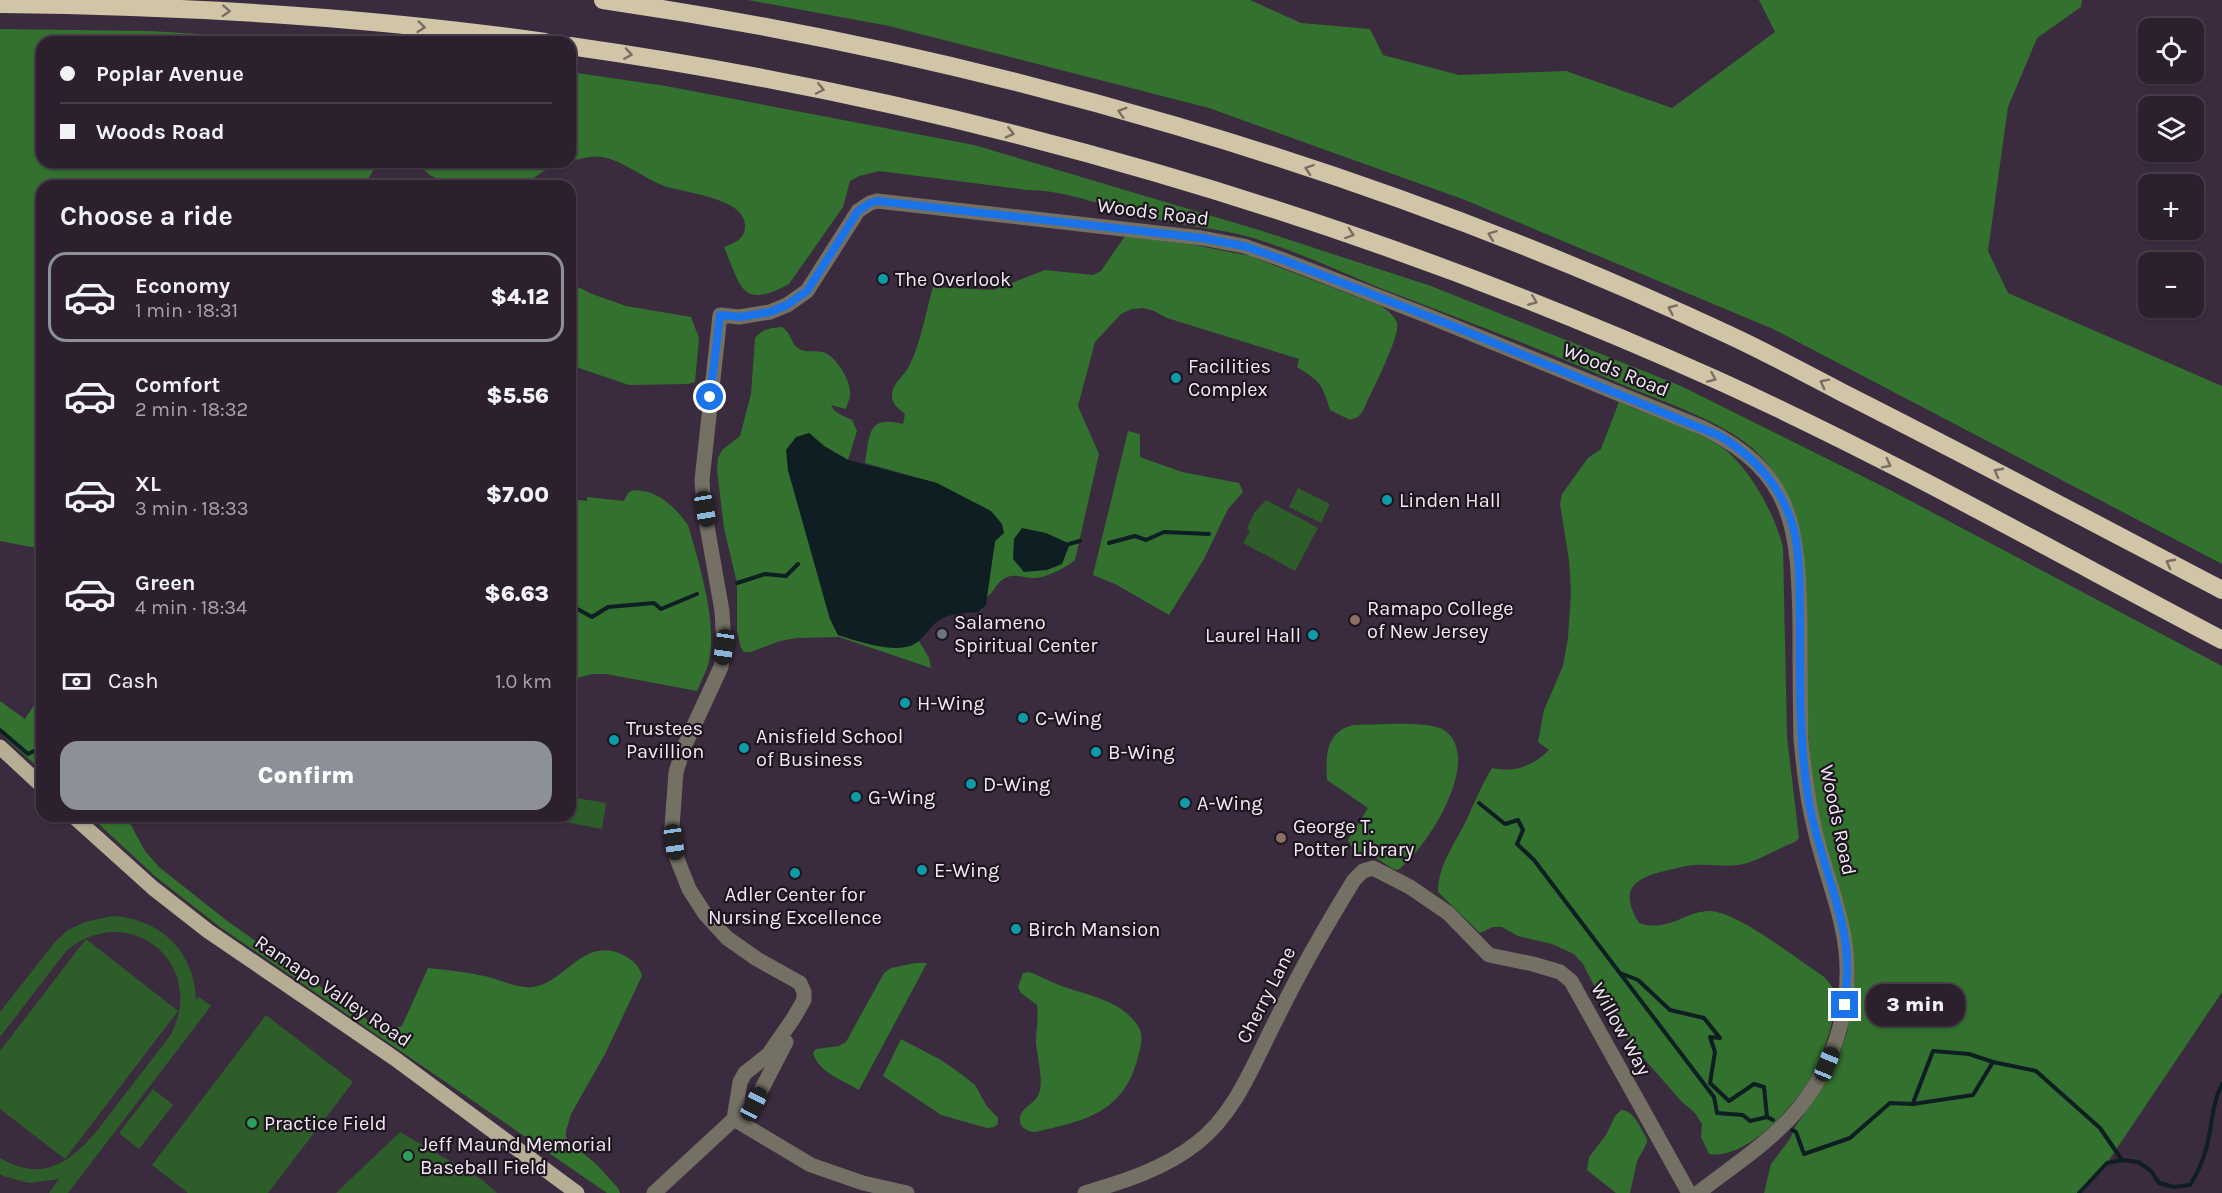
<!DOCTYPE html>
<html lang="en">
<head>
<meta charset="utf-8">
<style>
  :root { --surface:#2c202e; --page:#342836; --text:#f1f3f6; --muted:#a6a3aa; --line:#483e4a; --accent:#8c9099 }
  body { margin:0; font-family:Karla,sans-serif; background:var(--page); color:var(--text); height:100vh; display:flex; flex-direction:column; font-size:22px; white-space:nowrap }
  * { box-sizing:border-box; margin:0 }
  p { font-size:20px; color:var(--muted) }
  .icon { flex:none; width:33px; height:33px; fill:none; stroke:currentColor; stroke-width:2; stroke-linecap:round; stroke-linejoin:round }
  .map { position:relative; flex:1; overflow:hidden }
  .side { position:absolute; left:36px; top:180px; width:540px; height:642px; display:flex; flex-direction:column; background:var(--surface); border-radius:18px; box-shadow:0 2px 4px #0004,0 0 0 2px var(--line) }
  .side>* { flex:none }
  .guide { position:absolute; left:36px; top:36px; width:540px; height:132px; border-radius:18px; box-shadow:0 2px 4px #0004,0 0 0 2px var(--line); display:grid; align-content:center; height:132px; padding:0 24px; background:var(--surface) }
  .buttons { position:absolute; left:2138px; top:18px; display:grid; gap:12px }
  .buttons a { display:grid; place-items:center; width:66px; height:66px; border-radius:12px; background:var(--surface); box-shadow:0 2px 4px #0004,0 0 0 2px var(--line); font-size:30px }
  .end { position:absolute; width:27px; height:27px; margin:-14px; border:8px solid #1a73e8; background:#fff; box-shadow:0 0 0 3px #fff }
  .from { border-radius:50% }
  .bubble { position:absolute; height:42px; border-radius:18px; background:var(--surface); box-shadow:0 2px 4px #0004,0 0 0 2px var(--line); font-size:20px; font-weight:800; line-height:42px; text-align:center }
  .car { position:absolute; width:18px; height:36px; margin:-18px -9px; border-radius:8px; box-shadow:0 0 4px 2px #0007; background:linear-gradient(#222 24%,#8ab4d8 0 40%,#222 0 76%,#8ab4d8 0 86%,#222 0) }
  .guide b { display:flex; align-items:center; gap:21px; height:57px; font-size:22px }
  .guide b+b { border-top:2px solid var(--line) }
  .guide i { width:15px; height:15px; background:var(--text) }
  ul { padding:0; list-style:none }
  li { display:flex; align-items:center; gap:18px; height:90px; margin:0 12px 9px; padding:0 12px; border:3px solid transparent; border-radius:18px }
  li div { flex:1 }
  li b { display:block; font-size:22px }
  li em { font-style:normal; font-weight:800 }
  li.current { border-color:var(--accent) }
  li>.icon { width:54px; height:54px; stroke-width:1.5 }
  h2 { padding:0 24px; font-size:27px; line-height:72px }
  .pay { display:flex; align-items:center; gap:15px; height:66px; padding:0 24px; font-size:22px }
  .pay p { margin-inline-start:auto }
  .cta { display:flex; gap:12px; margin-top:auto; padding:12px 24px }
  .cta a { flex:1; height:69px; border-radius:18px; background:var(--accent); color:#fff; font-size:24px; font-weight:800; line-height:69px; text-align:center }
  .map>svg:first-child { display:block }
  .green { fill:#2d5e29 }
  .forest { fill:#33712f }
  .water { fill:#0e1e22 }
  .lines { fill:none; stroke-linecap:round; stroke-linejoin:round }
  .stream { stroke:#0e1e22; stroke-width:4 }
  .minor { stroke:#747064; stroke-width:15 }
  .major { stroke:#b7ad95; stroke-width:15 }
  .highway { stroke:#d1c5a8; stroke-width:18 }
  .oneway { stroke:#786e64 }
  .route { stroke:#1a73e8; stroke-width:8 }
  .culture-dot { fill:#0f9aa8; stroke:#1e161f; stroke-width:2 }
  .education-dot { fill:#8d6e63; stroke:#1e161f; stroke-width:2 }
  .worship-dot { fill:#6b7280; stroke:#1e161f; stroke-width:2 }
  .leisure-dot { fill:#2e9e5b; stroke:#1e161f; stroke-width:2 }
  .labels { text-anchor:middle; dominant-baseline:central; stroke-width:4.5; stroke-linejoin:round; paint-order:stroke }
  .street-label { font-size:20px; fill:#f3e8f5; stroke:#1e161f }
  .poi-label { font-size:20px; fill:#f3e8f5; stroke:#1e161f; text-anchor:start }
</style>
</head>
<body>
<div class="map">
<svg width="2222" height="1193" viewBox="0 0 2222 1193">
  <rect width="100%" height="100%" fill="#3b2b3e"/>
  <!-- green -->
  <g class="green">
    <path d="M1298,488L1330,504L1321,523L1289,507Z"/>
    <path d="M1266,500L1318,528L1295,571L1243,543L1250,531L1247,529L1254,513Z"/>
    <path d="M570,797L606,803L602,829L560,821V816H570Z"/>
    <path d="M112,916C160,918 195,952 196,1000L199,997L211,1006L68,1193H49L59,1179L29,1183L3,1176L0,1174V1158C57,1192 89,1141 119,1102C136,1080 153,1058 170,1036C209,965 130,899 67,950L0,1037V1012L55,942L68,930L85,922Z"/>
    <path d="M86,939L178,1011L65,1159L0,1109V1051Z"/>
    <path d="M266,1015L353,1082L268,1193H188L152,1165Z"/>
    <path d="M153,1089L173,1105L139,1149L119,1133Z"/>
    <path d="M400,1132L481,1179L497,1193H336Z"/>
  </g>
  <!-- forest -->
  <g class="forest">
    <path d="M748,0H1250L1301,23L1370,29L1383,55L1459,75L1566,71L1672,108L1775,32L1759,0H2082L2081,7L2037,38L2008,107L1988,251L2008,293L2222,386V564L1773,329L1465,200L1209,108L889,26Z"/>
    <path d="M0,29L150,31L336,42H42V162H378L364,186H42V549L0,541Z"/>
    <path d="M570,72L666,86L974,145L1259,230L1431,286L1681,386L1892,491L2222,666V992L2107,1163L2079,1193H1764L1771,1164L1790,1139L1795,1127L1816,1097L1838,1058L1847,1032L1851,1009L1855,978L1854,956C1838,893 1818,830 1811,765C1803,692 1810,618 1803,546C1795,507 1782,474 1751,447C1721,421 1659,400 1621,384C1542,349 1461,319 1380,288C1339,271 1296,251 1253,238C1219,228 1181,226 1146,217C1107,208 1069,190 1027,190L879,171L859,176L850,181L843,207L789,284C741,310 741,287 724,247C735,243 745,239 745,226C746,198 685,193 664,186C643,178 624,161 602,157C592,155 580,159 570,161Z"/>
    <path d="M414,162H567C550,167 537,173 525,186H453L430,175Z"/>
    <path d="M1125,236L1195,245L1250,256L1381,306C1387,310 1394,315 1397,323C1401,336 1369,396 1363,411L1358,417L1350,420L1330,410C1322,384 1321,382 1297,367L1299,359L1167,318L1154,311L1143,308L1132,309L1121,314L1095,342L1078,406L1099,454L1075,560C1067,567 1044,579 1033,578C1024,578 1015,573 1005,578C997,582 994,592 986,598L995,541L1004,533L937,483L865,463C870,434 867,415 903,424L905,414C899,409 892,404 892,396C891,385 903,377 908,368C920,347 926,311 933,287L993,290L1045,270L1093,275L1101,271Z"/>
    <path d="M570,283L592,294L626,306L691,317L699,338L695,382L688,384L629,385L570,365Z"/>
    <path d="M782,327C792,333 790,343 799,349C807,353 815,350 823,352C836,356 852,382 850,395C850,399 847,404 846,409L831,405C834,413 844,416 852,420L857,431L848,460L824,446L809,433L788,470L830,619L838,635C863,642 894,653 919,641L929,658L931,668L839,637L797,638L780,641L751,652H744L741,648L737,631V583L724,528L717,470L718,458L722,450L740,436L751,394L755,338C762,329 771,328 782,327Z"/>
    <path d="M1619,402C1650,416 1688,427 1717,444C1747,462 1775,514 1783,547L1787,737L1799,838L1795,842C1776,849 1758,862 1738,865C1724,867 1711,864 1696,865C1687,865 1678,868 1669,870C1637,877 1617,887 1639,923C1669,933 1686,910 1711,911C1739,913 1797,959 1823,976C1828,981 1833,986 1835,994C1838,1005 1833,1016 1831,1026C1826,1044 1820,1061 1811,1077C1794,1107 1746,1160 1709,1154L1701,1137L1702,1124L1695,1113L1681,1101L1613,1023L1583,964L1574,954L1552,944L1518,936L1502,927H1493L1480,933L1438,892C1438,866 1454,845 1465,823C1474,804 1481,786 1492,768C1514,773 1533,766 1549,750L1538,742L1544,710L1563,666L1568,638L1571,592L1569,560L1560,504L1562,494L1588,458L1601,449Z"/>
    <path d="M1128,431L1140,434V457L1182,472L1239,483L1243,492L1228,509L1204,559L1169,615L1117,585L1093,575Z"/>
    <path d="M633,490C658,490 674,506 688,525C699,563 719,626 708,665C705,674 700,683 697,691L606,674H592L570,680V499L587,501V497L624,501L628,493Z"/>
    <path d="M42,693V771L0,733V701L25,719Z"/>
    <path d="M1353,725C1373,725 1428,720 1444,730C1485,758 1426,850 1398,870L1393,869L1367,852L1357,856L1348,840L1368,808L1327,780C1326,757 1325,732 1353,725Z"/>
    <path d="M90,816H126L145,851L159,867L226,920L369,1021C381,1027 389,1031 402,1026L428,968C447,970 466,972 484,976C500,979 516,989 533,987C566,983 584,934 625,956C633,960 640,967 642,976L605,1054L571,1114L566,1131V1137L571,1143L596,1164L618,1188L620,1193H607L220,927L156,877Z"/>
    <path d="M915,963H927L859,1090C844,1081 818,1072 813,1053L816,1049L839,1046L846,1042L884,973L891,968Z"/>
    <path d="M1030,972C1039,976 1049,981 1059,985C1085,995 1118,999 1136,1023C1145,1034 1141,1045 1138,1057C1124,1113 1084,1121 1035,1132C1027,1131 1019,1128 1020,1118C1021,1107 1036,1104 1039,1093C1044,1080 1037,1057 1036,1042C1036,1030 1039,1018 1037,1005L1021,993L1018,987L1023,973Z"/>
    <path d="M901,1039L941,1060L961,1074L975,1085L986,1105L998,1118V1124L994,1127L987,1128L941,1115L883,1076Z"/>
    <path d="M1621,1110C1635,1111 1640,1128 1647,1139V1143L1637,1161L1630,1193H1616L1587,1170L1589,1157L1606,1135L1615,1116Z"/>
  </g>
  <!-- water -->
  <g class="water">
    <path d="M809,433L824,446L848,460L937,483L991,511L1002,524L1004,533L995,541L986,605L978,612C965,613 949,613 938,621C927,629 921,645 906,647C884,651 858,641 838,635L830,619L788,470L786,450L796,437Z"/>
    <path d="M1022,528L1046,533L1068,543L1069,546L1062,564L1047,570L1024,572L1013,559L1014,539Z"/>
  </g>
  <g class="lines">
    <!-- stream -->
    <g class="stream">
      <path d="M1109,543L1135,536L1146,540L1164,532L1209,534"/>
      <path d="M1069,544L1080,541"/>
      <path d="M737,583L765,574L786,576L798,564"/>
      <path d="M570,605L592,617L608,607L654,603L661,609L697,594"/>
      <path d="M0,730L28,754L42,747"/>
      <path d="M1479,803L1505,824L1518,820L1523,830L1517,844L1534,860L1714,1097L1717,1113L1743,1115L1750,1121L1767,1117L1773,1120"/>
      <path d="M1620,973L1638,980L1670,1010L1704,1018L1720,1038L1710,1037L1715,1052L1710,1083L1729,1101L1754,1084L1764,1087L1767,1117"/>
      <path d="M1913,1103L1933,1051L1969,1054L1993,1062"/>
      <path d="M1792,1130L1796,1132L1804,1154L1850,1138L1890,1103L1913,1104L1973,1095L1993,1062L2036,1071L2100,1128L2122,1160"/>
      <path d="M2079,1193L2107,1163L2122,1160L2138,1162L2151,1171L2159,1183L2174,1187L2190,1185C2201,1168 2207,1151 2210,1131C2213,1114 2214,1100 2222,1084"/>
    </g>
    <!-- minor -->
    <g class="minor">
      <path d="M734,1119L740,1082L745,1073L768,1055L793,1019L804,1000V992L800,983L757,959L727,938L705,914L689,889L676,856L672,827L676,772L684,747L721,667L724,647L722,611L704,509L702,480L720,315L739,317L770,312L787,305L807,291L858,211L870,203L877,201L1202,238L1244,246L1281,259L1428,316L1703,428C1795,472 1798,530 1800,622C1800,661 1800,701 1801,740C1804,769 1807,798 1814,826C1821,860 1835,893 1842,927C1857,993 1838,1064 1793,1115C1766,1145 1730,1168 1698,1193"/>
      <path d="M734,1119L811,1165L863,1183L907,1193"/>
      <path d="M654,1193L734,1119L754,1104L786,1042"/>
      <path d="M1085,1193C1125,1181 1164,1169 1197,1143C1237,1112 1255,1060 1278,1016C1301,969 1327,924 1354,880L1363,871L1373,868L1410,887L1448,913L1489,955L1533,964L1560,972L1571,981L1689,1193"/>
    </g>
    <!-- major -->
    <g class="major">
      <path d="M0,747L42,786"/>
      <path d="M73,816L153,888L208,931L394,1058L577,1193"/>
    </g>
    <!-- highway -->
    <g class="highway">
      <path d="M603,0C984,55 1378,170 1727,334C1766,352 1805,373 1843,393C1970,457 2096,524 2222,590"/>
      <path d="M0,4C182,6 365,16 545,42"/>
      <path d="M570,46C965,102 1353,216 1717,380C1889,458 2055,552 2222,640"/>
    </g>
  </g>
  <!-- one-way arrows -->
  <defs><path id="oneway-chevron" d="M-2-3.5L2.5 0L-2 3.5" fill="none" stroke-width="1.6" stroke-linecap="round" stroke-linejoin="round" transform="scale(1.5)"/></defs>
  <g class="oneway">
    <use href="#oneway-chevron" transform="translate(226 11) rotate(3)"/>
    <use href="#oneway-chevron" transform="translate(421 27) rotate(6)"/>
    <use href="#oneway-chevron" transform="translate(628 54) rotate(9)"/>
    <use href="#oneway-chevron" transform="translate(820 89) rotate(12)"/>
    <use href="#oneway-chevron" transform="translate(1122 112) rotate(-164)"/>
    <use href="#oneway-chevron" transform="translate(1010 133) rotate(14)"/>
    <use href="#oneway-chevron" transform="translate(1309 169) rotate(-161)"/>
    <use href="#oneway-chevron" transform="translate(1350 234) rotate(19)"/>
    <use href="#oneway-chevron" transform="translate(1492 235) rotate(-159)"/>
    <use href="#oneway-chevron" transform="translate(1533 301) rotate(22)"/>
    <use href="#oneway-chevron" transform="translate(1672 309) rotate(-156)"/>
    <use href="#oneway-chevron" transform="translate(1712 378) rotate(24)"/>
    <use href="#oneway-chevron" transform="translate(1824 383) rotate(-153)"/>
    <use href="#oneway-chevron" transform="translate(1887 464) rotate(27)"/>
    <use href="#oneway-chevron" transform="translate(1998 472) rotate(-152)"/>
    <use href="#oneway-chevron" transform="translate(2170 563) rotate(-152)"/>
  </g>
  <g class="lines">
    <!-- route -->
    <path class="route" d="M710,397L720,315L740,317L770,312L787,305L807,291L858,211L870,203L877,201L1202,238L1244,246L1281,259L1448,324L1720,436C1756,458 1783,489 1794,530C1801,561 1799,594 1800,625C1800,682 1799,740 1808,797C1816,848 1839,896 1846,946C1848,966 1847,985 1845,1005"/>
  </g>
  <!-- markers -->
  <g class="culture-dot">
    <circle cx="883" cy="279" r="6"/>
    <circle cx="1176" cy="378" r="6"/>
    <circle cx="1387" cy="500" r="6"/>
    <circle cx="1313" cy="635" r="6"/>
    <circle cx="905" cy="703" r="6"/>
    <circle cx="1023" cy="718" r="6"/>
    <circle cx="614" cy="740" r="6"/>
    <circle cx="744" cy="748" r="6"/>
    <circle cx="1096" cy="752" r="6"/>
    <circle cx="971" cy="784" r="6"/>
    <circle cx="856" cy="797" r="6"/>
    <circle cx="1185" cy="803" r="6"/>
    <circle cx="922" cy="870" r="6"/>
    <circle cx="795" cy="873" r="6"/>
    <circle cx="1016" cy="929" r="6"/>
  </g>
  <g class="education-dot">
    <circle cx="1355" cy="620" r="6"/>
    <circle cx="1281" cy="838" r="6"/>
  </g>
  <circle class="worship-dot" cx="942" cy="634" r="6"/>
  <g class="leisure-dot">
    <circle cx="252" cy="1123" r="6"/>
    <circle cx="408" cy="1156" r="6"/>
  </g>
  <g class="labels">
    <!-- street labels -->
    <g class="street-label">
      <text transform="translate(1153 212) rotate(7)">Woods Road</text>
      <text transform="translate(1616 370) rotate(22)">Woods Road</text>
      <text transform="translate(1838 820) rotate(78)">Woods Road</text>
      <text transform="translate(333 991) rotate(34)">Ramapo Valley Road</text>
      <text transform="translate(1266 995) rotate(-63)">Cherry Lane</text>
      <text transform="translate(1621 1029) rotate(61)">Willow Way</text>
    </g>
    <!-- poi labels -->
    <g class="poi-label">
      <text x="895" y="279">The Overlook</text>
      <text x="1188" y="366">Facilities<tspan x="1188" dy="23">Complex</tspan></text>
      <text x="1399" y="500">Linden Hall</text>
      <text x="1367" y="608">Ramapo College<tspan x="1367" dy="23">of New Jersey</tspan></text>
      <text x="954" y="622">Salameno<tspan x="954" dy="23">Spiritual Center</tspan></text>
      <text x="1301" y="635" text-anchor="end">Laurel Hall</text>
      <text x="917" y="703">H-Wing</text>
      <text x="1035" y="718">C-Wing</text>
      <text x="626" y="728">Trustees<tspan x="626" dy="23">Pavillion</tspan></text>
      <text x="756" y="736">Anisfield School<tspan x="756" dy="23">of Business</tspan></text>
      <text x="1108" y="752">B-Wing</text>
      <text x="983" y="784">D-Wing</text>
      <text x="868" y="797">G-Wing</text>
      <text x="1197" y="803">A-Wing</text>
      <text x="1293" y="826">George T.<tspan x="1293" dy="23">Potter Library</tspan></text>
      <text x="934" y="870">E-Wing</text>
      <text x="795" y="894" text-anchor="middle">Adler Center for<tspan x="795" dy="23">Nursing Excellence</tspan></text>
      <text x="1028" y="929">Birch Mansion</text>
      <text x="264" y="1123">Practice Field</text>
      <text x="420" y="1144">Jeff Maund Memorial<tspan x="420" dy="23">Baseball Field</tspan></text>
    </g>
  </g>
</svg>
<div class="buttons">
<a><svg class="icon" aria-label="locate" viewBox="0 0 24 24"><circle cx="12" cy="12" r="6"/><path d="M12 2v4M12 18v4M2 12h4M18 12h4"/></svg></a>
<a><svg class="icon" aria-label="layers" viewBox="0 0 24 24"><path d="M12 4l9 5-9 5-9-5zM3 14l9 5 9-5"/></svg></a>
<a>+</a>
<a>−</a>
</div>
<i class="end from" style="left:710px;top:397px"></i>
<i class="end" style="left:1845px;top:1005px"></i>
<div class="bubble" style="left:1866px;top:984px;width:99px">3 min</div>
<i class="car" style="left:705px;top:509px;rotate:170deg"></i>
<i class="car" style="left:724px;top:647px;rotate:188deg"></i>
<i class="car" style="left:674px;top:842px;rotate:172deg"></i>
<i class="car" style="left:1827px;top:1064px;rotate:22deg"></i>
<i class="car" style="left:754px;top:1104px;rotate:28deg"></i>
<div class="guide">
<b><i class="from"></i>Poplar Avenue</b>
<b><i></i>Woods Road</b>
</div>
<section class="side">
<h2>Choose a ride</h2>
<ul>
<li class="current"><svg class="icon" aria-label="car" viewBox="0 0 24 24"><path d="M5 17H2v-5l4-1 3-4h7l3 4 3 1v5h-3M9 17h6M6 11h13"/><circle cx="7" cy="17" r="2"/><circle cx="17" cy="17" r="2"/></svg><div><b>Economy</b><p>1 min · 18:31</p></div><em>$4.12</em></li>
<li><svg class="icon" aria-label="car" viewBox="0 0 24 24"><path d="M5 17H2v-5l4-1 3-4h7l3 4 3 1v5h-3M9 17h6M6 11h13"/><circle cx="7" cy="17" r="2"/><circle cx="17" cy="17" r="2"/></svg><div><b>Comfort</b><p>2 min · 18:32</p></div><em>$5.56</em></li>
<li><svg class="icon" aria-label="car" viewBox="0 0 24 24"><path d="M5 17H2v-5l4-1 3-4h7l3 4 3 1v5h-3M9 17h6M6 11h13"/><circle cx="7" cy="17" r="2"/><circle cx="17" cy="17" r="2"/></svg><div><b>XL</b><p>3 min · 18:33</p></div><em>$7.00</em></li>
<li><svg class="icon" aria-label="car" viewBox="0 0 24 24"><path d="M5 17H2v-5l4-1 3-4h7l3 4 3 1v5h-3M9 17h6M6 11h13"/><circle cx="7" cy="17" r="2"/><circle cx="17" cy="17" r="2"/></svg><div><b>Green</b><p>4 min · 18:34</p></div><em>$6.63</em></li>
</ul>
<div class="pay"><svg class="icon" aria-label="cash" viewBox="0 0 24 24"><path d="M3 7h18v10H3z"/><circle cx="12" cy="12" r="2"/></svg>Cash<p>1.0 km</p></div>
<div class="cta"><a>Confirm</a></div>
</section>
</div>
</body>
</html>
